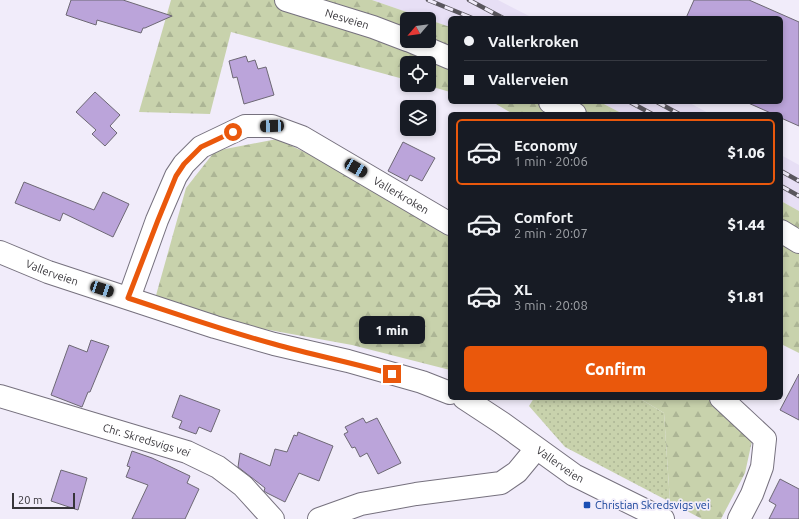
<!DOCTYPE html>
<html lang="en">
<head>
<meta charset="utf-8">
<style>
  :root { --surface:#171b24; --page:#242831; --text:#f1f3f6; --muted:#9ea1a6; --line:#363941; --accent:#ea580c }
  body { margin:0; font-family:Ubuntu,sans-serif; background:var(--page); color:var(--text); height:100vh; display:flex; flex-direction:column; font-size:15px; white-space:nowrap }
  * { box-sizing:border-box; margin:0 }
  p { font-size:13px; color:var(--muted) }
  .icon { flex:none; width:22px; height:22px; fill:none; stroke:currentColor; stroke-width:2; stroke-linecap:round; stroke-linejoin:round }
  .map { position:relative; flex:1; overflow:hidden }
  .side { position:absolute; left:448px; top:112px; width:335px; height:288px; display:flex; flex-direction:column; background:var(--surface); border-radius:6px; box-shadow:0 2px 6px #0003 }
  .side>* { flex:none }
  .banner { position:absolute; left:448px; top:16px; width:335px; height:88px; border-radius:6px; box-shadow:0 2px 6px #0003; display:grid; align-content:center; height:88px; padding:0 16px; background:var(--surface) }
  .needle { width:26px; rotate:242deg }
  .tools { position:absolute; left:400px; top:12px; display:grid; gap:8px }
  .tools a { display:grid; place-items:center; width:36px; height:36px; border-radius:6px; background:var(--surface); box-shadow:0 2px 6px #0003; font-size:20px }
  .scale { position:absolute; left:12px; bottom:10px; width:63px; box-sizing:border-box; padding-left:4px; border:2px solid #37353a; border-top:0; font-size:11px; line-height:14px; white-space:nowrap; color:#37353a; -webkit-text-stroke:3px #f1ecfa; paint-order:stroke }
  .end { position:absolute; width:18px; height:18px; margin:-9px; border:5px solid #ea580c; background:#fff; box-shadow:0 0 0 2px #fff }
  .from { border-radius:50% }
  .bubble { position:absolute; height:28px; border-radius:6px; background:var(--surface); box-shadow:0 2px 6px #0003; font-size:13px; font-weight:800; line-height:28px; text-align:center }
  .car { position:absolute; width:12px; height:24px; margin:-12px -6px; border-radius:5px; box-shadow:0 0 3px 1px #0007; background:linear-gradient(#222 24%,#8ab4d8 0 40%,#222 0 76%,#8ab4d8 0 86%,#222 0) }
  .banner b { display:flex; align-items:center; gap:14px; height:38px; font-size:15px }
  .banner b+b { border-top:1px solid var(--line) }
  .banner i { width:10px; height:10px; background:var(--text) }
  ul { padding:7px 0 0; list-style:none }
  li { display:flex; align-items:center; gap:12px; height:66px; margin:0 8px 6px; padding:0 8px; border:2px solid transparent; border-radius:6px }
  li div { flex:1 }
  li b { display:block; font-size:15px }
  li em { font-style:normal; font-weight:800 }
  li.selected { border-color:var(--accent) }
  li>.icon { width:36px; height:36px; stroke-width:1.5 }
  .button { display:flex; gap:8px; margin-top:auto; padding:8px 16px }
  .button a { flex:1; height:46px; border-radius:6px; background:var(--accent); color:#fff; font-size:16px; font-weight:800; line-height:46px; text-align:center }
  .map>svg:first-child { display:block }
  .built { fill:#e7dff5 }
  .grass { fill:url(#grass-dots) }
  .forest { fill:url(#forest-firs); fill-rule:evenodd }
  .building { fill:#bba4da; stroke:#6d6874 }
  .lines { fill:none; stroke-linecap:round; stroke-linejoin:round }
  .minor-casing { stroke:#76717e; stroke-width:24 }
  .minor { stroke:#fff; stroke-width:22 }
  .rail-casing { stroke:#59565d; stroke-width:4.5 }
  .rail { stroke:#f1ecfa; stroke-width:3; stroke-dasharray:9; stroke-linecap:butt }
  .route { stroke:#ea580c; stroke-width:5 }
  .transit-dot { fill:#1a4fb4; stroke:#f1ecfa; stroke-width:1.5 }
  .labels { text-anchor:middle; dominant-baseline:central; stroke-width:3.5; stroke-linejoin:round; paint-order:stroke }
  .street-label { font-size:11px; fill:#37353a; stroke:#f1ecfa }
  .transit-label { font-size:11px; fill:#164399; stroke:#f1ecfa; text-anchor:start }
</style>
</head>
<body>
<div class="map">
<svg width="799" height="519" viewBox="0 0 799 519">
  <defs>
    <pattern id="grass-dots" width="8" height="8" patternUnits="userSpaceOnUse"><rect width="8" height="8" fill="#c8d2ac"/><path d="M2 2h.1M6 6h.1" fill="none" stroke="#acb595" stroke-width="1.8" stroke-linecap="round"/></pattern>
    <pattern id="forest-firs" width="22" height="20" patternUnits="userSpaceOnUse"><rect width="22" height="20" fill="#c8d2ac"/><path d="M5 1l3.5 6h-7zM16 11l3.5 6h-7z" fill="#acb595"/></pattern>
  </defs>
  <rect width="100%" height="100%" fill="#f1ecfa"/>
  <!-- built -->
  <g class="built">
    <path d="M372,0H498L533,18H450V27Z"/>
    <path d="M600,102H688L710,114H623Z"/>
    <path d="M781,155L799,165V211L781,201Z"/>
  </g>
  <!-- grass -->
  <path class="grass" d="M534,398H639L664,413L670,502L565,447L529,406Z"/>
  <!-- forest -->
  <g class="forest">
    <path d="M171,0H372L450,27V92L426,85H429V63H407V80L231,32L210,114L139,112ZM407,19H429V41H407Z"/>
    <path d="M488,102H600L623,114H513L496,104Z"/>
    <path d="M277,139L338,168L450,237V370L352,345L220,321L155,299L186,188L215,151Z"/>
    <path d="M781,201L799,211V353L781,344Z"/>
    <path d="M639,398H712L752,441L745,473L721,519H702L670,502L664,413Z"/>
  </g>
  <!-- building -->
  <g class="building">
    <path d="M71,0H123L172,16L145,28H143L141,33L97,20L96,25L66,15Z"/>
    <path d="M694,0H749L799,22V126L781,118V114H773L746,102H781V18H686Z"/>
    <path d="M246,56L248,62L255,60L258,69L266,67L274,95L244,104L237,77L233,78L229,61Z"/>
    <path d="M95,92L120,115L110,126L117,133L105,146L92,134L96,130L76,112Z"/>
    <path d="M403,142L435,158L422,181L410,175L407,181L388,171Z"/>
    <path d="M24,182L94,210L103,192L129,204L113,237L63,213L60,221L15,203Z"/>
    <path d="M91,340L109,346L90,392H88L82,407L51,395L69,345L87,352Z"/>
    <path d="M799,374V420L780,410Z"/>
    <path d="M180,395L220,410L211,432L199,427L196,434L179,428L182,421L172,417Z"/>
    <path d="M363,418L366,423L377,418L401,463L378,474L367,453L360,457L355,447L352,448L344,434L348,432L345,427Z"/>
    <path d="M298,432L333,446L319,481L299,473L285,502L267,493L264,491L265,488L238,467L240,453L270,466L275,449L287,452L294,435L297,436Z"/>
    <path d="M132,451L152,458L190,476L187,483L199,489L185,519H132L148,485L126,477L130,467L127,466Z"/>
    <path d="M61,470L87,478L78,510L51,501Z"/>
    <path d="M780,479L799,489V519H769L776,505L769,501Z"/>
  </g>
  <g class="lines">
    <!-- minor casing -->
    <g class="minor-casing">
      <g id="minor">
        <path id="s1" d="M286,0L373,27L407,40"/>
        <path d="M410,41L450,58"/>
        <path d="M550,102L575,114"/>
        <path d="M781,231L799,242"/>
        <path id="s2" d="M0,252L48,272L215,327L274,344L348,361L422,382L450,393"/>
        <path id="s3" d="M129,298L157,220L176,176L184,164L201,147L245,126H272L302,137L450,224"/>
        <path id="s4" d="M0,396L187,452L218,467L243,486L273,519"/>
        <path id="s5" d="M464,398L502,423L574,475L663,519"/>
        <path d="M721,398L765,439L762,467L752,494L739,519"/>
        <path d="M319,519L361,504L416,494L501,483L517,472L536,449"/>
      </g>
    </g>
    <!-- minor -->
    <use href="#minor" class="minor"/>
    <!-- rail casing -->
    <g class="rail-casing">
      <g id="rail">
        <path d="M428,0L472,18"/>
        <path d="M469,0L503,18"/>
        <path d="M630,102L652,114"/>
        <path d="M657,102L679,114"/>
        <path d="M781,171L799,181"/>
        <path d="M781,186L799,196"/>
      </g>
    </g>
    <!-- rail -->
    <use href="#rail" class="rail"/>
  </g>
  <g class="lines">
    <!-- route -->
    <path class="route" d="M233,132L201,147L184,164L176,176L158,220L128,298C177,314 225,331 274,344C313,355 353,363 392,374"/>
  </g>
  <!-- markers -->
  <rect class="transit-dot" x="583" y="501" width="8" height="8" rx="2"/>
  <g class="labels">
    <!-- street labels -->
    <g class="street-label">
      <text stroke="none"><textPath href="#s1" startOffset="64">Nesveien</textPath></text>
      <text stroke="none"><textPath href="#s3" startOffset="392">Vallerkroken</textPath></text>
      <text stroke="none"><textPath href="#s2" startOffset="56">Vallerveien</textPath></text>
      <text stroke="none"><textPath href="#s4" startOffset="153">Chr. Skredsvigs vei</textPath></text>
      <text stroke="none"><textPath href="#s5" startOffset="117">Vallerveien</textPath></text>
    </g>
    <!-- transit labels -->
    <g class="transit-label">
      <text x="595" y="505">Christian Skredsvigs vei</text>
    </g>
  </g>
</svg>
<div class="tools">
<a><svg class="needle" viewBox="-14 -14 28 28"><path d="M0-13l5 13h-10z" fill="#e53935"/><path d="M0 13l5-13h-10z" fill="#9ea1a6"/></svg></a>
<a><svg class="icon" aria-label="locate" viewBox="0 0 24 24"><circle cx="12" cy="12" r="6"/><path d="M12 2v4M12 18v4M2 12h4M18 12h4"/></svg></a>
<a><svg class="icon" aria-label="layers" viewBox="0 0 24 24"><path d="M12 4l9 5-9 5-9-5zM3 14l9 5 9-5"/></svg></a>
</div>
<div class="scale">20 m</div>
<i class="end from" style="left:233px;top:132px"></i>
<i class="end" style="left:392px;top:374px"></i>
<div class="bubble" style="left:359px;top:316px;width:66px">1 min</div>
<i class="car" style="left:272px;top:126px;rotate:268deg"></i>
<i class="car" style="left:356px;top:168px;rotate:120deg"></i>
<i class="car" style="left:102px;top:289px;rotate:108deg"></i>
<div class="banner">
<b><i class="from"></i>Vallerkroken</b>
<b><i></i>Vallerveien</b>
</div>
<section class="side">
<ul>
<li class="selected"><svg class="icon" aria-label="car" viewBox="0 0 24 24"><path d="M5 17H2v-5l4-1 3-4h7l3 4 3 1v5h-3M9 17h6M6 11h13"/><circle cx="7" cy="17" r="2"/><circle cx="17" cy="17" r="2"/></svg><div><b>Economy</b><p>1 min · 20:06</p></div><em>$1.06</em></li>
<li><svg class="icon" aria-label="car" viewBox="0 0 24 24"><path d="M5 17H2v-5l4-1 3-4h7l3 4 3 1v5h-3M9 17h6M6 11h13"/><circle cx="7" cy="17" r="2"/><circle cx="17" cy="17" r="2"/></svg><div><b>Comfort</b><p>2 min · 20:07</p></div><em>$1.44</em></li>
<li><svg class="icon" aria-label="car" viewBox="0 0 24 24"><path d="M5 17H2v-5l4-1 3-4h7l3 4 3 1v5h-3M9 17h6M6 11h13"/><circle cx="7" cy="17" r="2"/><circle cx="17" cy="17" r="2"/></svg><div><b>XL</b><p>3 min · 20:08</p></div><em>$1.81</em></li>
</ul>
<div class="button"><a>Confirm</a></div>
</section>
</div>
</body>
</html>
